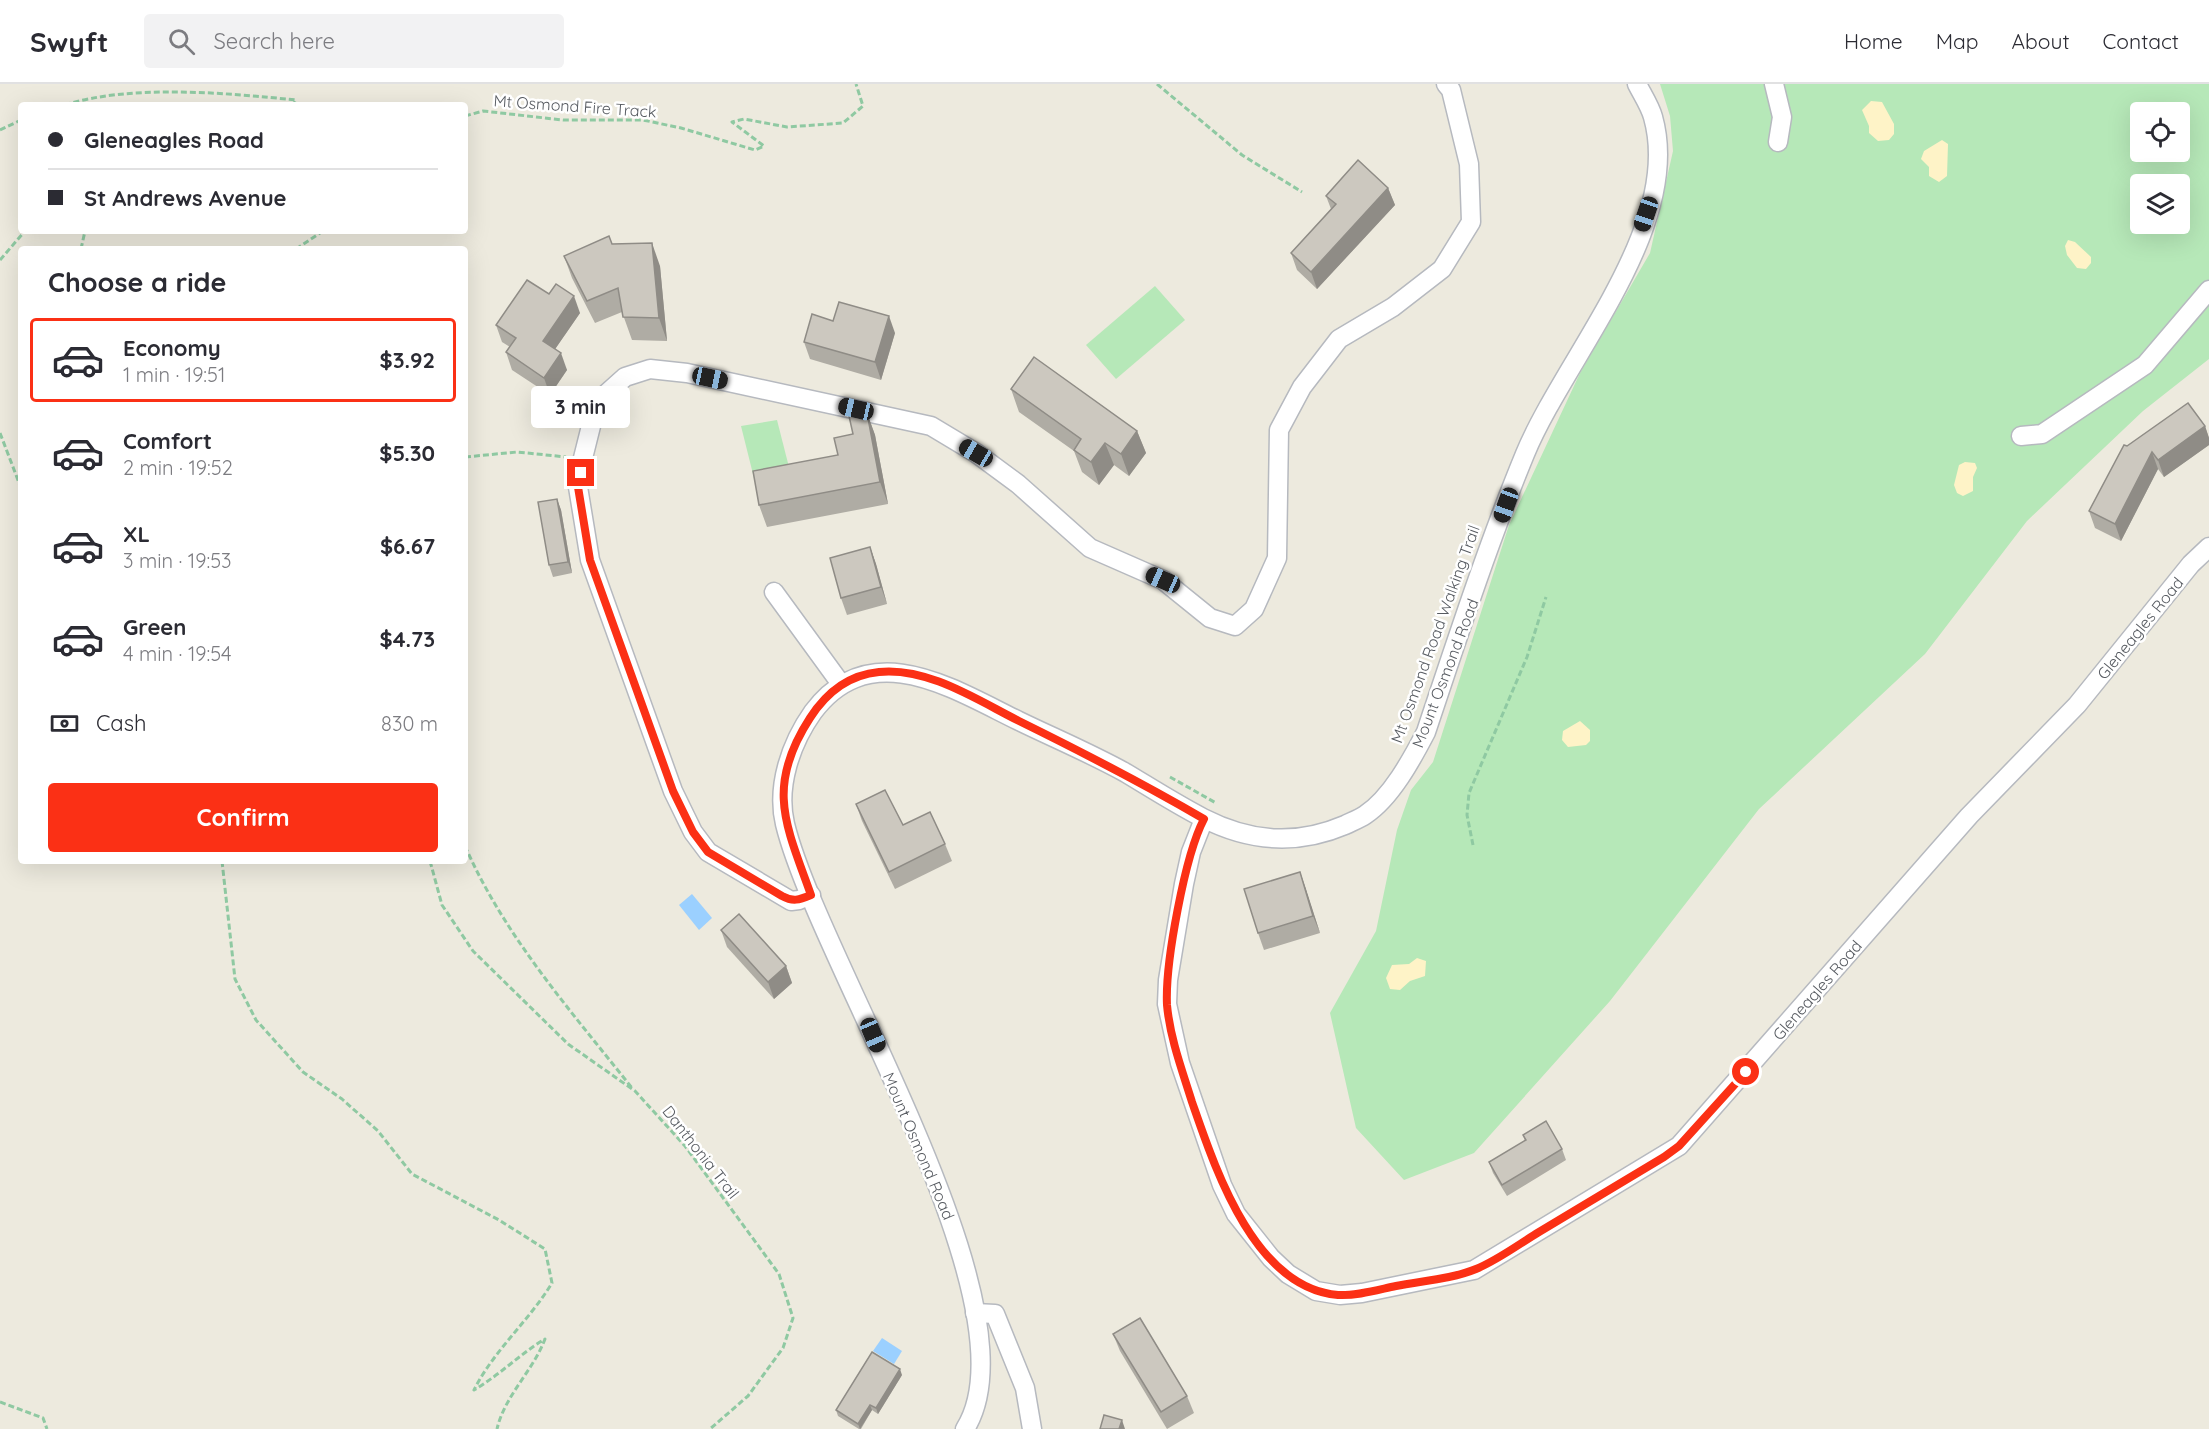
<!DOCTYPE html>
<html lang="en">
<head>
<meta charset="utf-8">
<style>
  :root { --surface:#fff; --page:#f2f2f3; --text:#2b2b33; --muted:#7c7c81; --line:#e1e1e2; --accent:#fb3015 }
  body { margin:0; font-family:Quicksand,sans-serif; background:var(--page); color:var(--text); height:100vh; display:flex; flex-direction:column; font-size:22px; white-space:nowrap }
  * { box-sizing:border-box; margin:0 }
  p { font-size:20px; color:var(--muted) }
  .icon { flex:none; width:33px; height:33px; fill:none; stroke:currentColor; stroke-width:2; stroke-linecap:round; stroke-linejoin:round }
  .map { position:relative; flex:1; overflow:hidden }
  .drawer { position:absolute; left:18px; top:162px; width:450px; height:618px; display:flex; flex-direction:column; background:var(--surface); border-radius:6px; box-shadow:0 6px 24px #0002 }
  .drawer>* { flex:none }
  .guide { position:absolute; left:18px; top:18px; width:450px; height:132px; border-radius:6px; box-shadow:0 6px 24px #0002; display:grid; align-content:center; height:132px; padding:0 30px; background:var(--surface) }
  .fabs { position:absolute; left:2130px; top:18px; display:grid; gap:12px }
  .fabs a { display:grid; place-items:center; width:60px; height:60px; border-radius:6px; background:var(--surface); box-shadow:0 6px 24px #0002; font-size:30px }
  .end { position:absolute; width:27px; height:27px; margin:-14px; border:8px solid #fb3015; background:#fff; box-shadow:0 0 0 3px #fff }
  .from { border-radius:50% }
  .bubble { position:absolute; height:42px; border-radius:6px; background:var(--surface); box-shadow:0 6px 24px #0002; font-size:20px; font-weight:700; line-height:42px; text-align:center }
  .car { position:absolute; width:18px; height:36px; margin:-18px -9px; border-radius:8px; box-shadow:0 0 4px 2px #0007; background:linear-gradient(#222 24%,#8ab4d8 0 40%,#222 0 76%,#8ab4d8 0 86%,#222 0) }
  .guide b { display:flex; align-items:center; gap:21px; height:57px; font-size:22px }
  .guide b+b { border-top:2px solid var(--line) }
  .guide i { width:15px; height:15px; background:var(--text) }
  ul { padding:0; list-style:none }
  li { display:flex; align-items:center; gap:18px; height:84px; margin:0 12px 9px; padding:0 18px; border:3px solid transparent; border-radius:6px }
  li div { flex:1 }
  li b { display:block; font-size:22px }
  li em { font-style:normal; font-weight:700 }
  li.selected { border-color:var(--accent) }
  li>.icon { width:54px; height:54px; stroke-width:1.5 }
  h2 { padding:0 30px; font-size:27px; line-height:72px }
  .pay { display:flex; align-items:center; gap:15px; height:66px; padding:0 30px; font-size:22px }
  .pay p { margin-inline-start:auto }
  .cta { display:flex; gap:12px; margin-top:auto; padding:12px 30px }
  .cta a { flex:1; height:69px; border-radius:6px; background:var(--accent); color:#fff; font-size:24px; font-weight:700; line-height:69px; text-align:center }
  header { display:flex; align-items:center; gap:36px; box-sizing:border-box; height:84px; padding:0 30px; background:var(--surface); border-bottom:2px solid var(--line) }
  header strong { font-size:28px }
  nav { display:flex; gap:33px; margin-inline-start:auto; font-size:21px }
  .search { width:420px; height:54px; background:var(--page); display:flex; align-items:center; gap:15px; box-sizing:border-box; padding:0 21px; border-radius:6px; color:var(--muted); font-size:22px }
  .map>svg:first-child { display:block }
  .green { fill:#b6e8b8; fill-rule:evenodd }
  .sand { fill:#fef3c7 }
  .water { fill:#9bd0ff }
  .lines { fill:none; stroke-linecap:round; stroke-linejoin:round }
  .minor-casing { stroke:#b6b9bf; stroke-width:21 }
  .path { stroke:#8fc9a2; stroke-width:3; stroke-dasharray:6 3; stroke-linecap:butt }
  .minor { stroke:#fff; stroke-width:18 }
  .wall { fill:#afaca4 }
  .shaded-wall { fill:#8f8c86 }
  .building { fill:#ccc8bf; stroke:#8f8c86; stroke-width:1.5 }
  .route { stroke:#fb3015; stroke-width:8 }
  .labels { text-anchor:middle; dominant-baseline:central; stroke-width:5; stroke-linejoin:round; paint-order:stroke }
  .street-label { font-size:16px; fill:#575b61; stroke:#fff }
</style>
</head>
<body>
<header>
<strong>Swyft</strong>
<div class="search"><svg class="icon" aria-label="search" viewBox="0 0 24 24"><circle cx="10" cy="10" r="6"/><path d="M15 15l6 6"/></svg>Search here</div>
<nav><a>Home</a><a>Map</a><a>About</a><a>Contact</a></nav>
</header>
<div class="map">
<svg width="2209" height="1345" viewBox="0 0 2209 1345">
  <rect width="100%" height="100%" fill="#edeade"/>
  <!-- green -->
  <g class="green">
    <path d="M1660,0H2209V275L2143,327L2027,437L1925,570L1759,725L1610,917L1474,1069L1404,1096L1356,1044L1330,929L1376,847L1397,746L1411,706L1433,678L1509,441L1580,289L1650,169L1673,67L1670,32ZM2140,28H2180V68H2140ZM2140,100H2180V140H2140Z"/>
    <path d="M1155,202L1185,236L1116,295L1086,261Z"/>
    <path d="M777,336L792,395L756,402L741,342Z"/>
  </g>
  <!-- sand -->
  <g class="sand">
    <path d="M1871,17L1882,18L1894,40V50L1889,56L1878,57L1869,49V42L1862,26Z"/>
    <path d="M1942,56L1948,60L1947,92L1939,98L1929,92V83L1921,75L1924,67Z"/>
    <path d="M2068,156L2075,158L2091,173V179L2086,185L2077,184L2067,171L2065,162Z"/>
    <path d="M1965,378L1975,379L1977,384L1973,393V407L1963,412L1957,409L1954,401L1959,381Z"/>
    <path d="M1580,637L1590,646V657L1586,661L1568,663L1562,656L1563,647Z"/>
    <path d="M1417,874L1426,877L1425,892L1410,897L1400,906L1390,905L1386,894L1392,881L1409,880Z"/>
  </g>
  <!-- water -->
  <g class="water">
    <path d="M692,810L712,834L699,846L679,821Z"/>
    <path d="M882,1254L902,1267L894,1280L873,1267Z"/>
  </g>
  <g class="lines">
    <!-- minor casing -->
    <g class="minor-casing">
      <g id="minor">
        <path d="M1774,0L1782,33L1778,58"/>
        <path d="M2021,352L2042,350L2145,281L2209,206"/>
        <path d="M774,508L841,600"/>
        <path d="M1204,735L1191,768L1184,800L1168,896L1167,920L1180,979L1222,1101L1236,1130L1271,1174L1288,1190L1316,1207L1340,1211L1362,1209L1474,1186L1679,1062L1969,732L2077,621L2191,480L2209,463"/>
        <path d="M811,811L799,816L791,817L708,768L693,748L673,707L590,476L578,403L583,374L593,334L606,310L625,293L650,285L687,289L931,342L976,369L1018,400L1090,464L1163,496L1210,534L1235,542L1254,525L1277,474L1279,346L1302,303L1339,255L1393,223L1442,185L1471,138L1469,80L1451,6L1446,0"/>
        <path d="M975,1229L995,1230L1025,1304L1032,1345"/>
        <path d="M965,1345C1041,1224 818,876 785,740C776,702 791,659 813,628C871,551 953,605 1019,637C1054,654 1092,670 1126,689C1151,704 1176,720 1203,734C1250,758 1296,762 1345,741C1351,738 1359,735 1365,731C1391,714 1412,675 1426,648C1457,555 1488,460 1525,370C1565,273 1684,143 1653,33C1650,22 1642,10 1637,0"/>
      </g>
    </g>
    <!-- path -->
    <g class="path">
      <path d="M1157,0L1242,71L1302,108"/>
      <path d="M65,21C131,0 227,9 296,16L293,21"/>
      <path d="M465,32L483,27L563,36H643L681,44L755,66L764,62L732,38L744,35L787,43L843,39L863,22L856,0"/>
      <path d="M0,46L21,36"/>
      <path d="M81,165L85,147"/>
      <path d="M296,165L323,147"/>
      <path d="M0,176L25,147"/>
      <path d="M0,349L21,404"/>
      <path d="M465,373L517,368L566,373"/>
      <path d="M1170,693L1216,719"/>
      <path d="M1473,761L1467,731L1469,709L1527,573L1546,513"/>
      <path d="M465,762C505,853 571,927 632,1004"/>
      <path d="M222,777L235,895L256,936L303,988L342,1015L378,1047L412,1090L499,1136L545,1165L552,1199C529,1237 494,1266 474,1306C501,1290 520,1270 545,1255C533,1287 505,1311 497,1345"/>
      <path d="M430,777L442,821L473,867L568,960L635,1007L685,1062L779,1190L793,1234L783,1264L748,1312L710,1345"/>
      <path d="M0,1318L43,1334L47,1345"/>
    </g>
    <!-- minor -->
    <use href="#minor" class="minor"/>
  </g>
  <!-- wall -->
  <g class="wall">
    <path d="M1388,104L1395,121L1317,205L1297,186L1291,169L1331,125L1326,112Z"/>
    <path d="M612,160L660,182L667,257L632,256L622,228L595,239L572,194L564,172Z"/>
    <path d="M549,210L580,229L555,265L567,286L550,311L512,286L506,268L510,263L502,258L496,241Z"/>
    <path d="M833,237L895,249L881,296L810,275L804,258Z"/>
    <path d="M1011,305L1137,347L1146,369L1129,392L1114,381L1099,401L1082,388L1074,367L1019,328Z"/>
    <path d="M867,329L875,351L888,420L767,443L759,421L838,371Z"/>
    <path d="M2205,342L2209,354V361L2164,393L2158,385L2121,457L2095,444L2089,427L2127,362Z"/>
    <path d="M557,415L561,426L572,489L553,493L549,481Z"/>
    <path d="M870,463L876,480L887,520L847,531L841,514Z"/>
    <path d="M856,720L945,760L952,777L895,805L862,737Z"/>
    <path d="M1300,788L1320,849L1264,866L1258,849Z"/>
    <path d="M721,846L786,882L792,899L774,915L727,863Z"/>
    <path d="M1523,1051L1562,1065L1566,1076L1507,1112L1493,1089L1489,1078L1525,1057Z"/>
    <path d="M1113,1250L1187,1312L1194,1329L1167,1345L1120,1267Z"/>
    <path d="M902,1291L878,1330L872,1326L861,1345H859L838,1332L836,1326Z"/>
  </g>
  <!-- shaded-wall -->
  <g class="shaded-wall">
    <path d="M1388,104L1395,121L1317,205L1311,188Z"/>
    <path d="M652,159L660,182L667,257L659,234Z"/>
    <path d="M574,212L580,229L549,274L543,257Z"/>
    <path d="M889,232L895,249L881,296L875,278Z"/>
    <path d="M561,269L567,286L550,311L544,294Z"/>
    <path d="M867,329L875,351L888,420L880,398Z"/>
    <path d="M2205,342L2209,354V361L2164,393L2158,376Z"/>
    <path d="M1137,347L1146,369L1129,392L1121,370Z"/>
    <path d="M1105,359L1114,381L1099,401L1091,378Z"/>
    <path d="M2152,368L2158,385L2121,457L2115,440Z"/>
    <path d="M557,415L561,426L572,489L568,478Z"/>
    <path d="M870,463L876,480L887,520L881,503Z"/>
    <path d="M1300,788L1306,805L1320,849L1313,832Z"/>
    <path d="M786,882L792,899L774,915L768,898Z"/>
    <path d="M900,1285L902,1291L878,1330L876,1324Z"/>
    <path d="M870,1321L872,1326L860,1345L858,1340Z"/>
    <path d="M1122,1336L1125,1345H1119Z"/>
  </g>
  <!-- building -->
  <g class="building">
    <path d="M1358,76L1388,104L1311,188L1291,169L1336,120L1326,112Z"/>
    <path d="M609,152L612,160L652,159L659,234L623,233L618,204L587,217L564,172Z"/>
    <path d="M527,196L549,210L556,200L574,212L543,257L561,269L544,294L506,268L516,254L496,241Z"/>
    <path d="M839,218L889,232L875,278L804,258L812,230L833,237Z"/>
    <path d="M1034,273L1137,347L1121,370L1105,359L1091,378L1074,366L1081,355L1011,305Z"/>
    <path d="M2188,319L2205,342L2158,376L2152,368L2115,440L2089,427L2124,361L2127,362Z"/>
    <path d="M867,329L880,398L759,421L753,387L838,371L834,354L853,350L849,332Z"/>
    <path d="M557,415L568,478L549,481L538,418Z"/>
    <path d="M870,463L881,503L841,514L830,474Z"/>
    <path d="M885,706L903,741L930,728L945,760L889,788L856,720Z"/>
    <path d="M1300,788L1313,832L1258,849L1244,805Z"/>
    <path d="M739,830L786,882L768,898L721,846Z"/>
    <path d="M1546,1037L1562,1065L1502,1101L1489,1078L1526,1056L1523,1051Z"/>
    <path d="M1140,1234L1187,1312L1161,1328L1113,1250Z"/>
    <path d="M872,1268L900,1285L876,1324L870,1321L858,1340L836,1326Z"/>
    <path d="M1104,1331L1122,1336L1119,1345H1100Z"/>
  </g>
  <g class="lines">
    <!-- route -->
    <path class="route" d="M581,389L578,403L590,476L673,707L693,748L708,768L782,812C793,818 799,816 811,811C786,741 765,703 810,634C826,609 848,591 879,588C928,583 977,616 1019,637C1082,668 1144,700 1204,735C1185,771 1165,879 1167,921C1170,954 1182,986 1192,1018C1215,1084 1254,1204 1338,1211C1357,1212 1377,1206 1396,1202C1421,1197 1452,1195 1476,1185C1498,1176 1519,1160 1539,1148C1581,1123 1623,1098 1664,1073L1679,1062L1746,988"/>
  </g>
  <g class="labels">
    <!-- street labels -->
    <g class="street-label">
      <text transform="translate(575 22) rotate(4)">Mt Osmond Fire Track</text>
      <text transform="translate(2140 544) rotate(-51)">Gleneagles Road</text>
      <text transform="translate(1435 550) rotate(-70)">Mt Osmond Road Walking Trail</text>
      <text transform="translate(1445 589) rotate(-69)">Mount Osmond Road</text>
      <text transform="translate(1817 906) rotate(-49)">Gleneagles Road</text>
      <text transform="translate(919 1062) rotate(67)">Mount Osmond Road</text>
      <text transform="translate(701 1068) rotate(52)">Danthonia Trail</text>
    </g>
  </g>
</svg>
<div class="fabs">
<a><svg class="icon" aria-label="locate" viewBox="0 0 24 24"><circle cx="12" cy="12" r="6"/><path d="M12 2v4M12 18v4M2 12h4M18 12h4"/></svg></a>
<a><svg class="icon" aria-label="layers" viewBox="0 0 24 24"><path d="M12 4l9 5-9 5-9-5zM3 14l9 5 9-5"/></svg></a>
</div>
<i class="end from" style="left:1746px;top:988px"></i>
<i class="end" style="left:581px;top:389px"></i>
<div class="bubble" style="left:531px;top:302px;width:99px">3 min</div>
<i class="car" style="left:1646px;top:130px;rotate:199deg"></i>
<i class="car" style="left:710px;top:294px;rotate:102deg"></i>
<i class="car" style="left:856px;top:325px;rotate:283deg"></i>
<i class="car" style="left:976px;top:369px;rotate:300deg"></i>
<i class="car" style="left:1506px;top:421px;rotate:200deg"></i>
<i class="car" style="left:1163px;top:496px;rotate:294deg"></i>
<i class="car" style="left:873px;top:951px;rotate:157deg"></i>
<div class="guide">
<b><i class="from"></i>Gleneagles Road</b>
<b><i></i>St Andrews Avenue</b>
</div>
<section class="drawer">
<h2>Choose a ride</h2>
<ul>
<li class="selected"><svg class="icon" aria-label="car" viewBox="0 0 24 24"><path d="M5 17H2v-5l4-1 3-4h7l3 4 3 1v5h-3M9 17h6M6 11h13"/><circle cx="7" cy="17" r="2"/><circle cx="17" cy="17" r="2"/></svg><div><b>Economy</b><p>1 min · 19:51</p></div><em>$3.92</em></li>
<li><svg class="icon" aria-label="car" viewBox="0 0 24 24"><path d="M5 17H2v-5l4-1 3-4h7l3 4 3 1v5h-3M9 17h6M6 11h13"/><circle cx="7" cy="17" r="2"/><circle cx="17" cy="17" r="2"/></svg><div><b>Comfort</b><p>2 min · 19:52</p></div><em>$5.30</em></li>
<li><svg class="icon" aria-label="car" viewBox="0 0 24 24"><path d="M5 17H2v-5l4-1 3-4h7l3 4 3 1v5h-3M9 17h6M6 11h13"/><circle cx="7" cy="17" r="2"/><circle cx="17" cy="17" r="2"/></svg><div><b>XL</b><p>3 min · 19:53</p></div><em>$6.67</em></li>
<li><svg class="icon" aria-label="car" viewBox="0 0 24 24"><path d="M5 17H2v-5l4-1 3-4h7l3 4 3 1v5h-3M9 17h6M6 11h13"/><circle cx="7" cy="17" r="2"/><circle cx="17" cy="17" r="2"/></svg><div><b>Green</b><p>4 min · 19:54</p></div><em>$4.73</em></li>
</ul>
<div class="pay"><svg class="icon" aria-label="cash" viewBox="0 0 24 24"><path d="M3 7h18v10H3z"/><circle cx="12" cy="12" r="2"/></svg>Cash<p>830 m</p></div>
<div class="cta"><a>Confirm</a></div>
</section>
</div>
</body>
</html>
